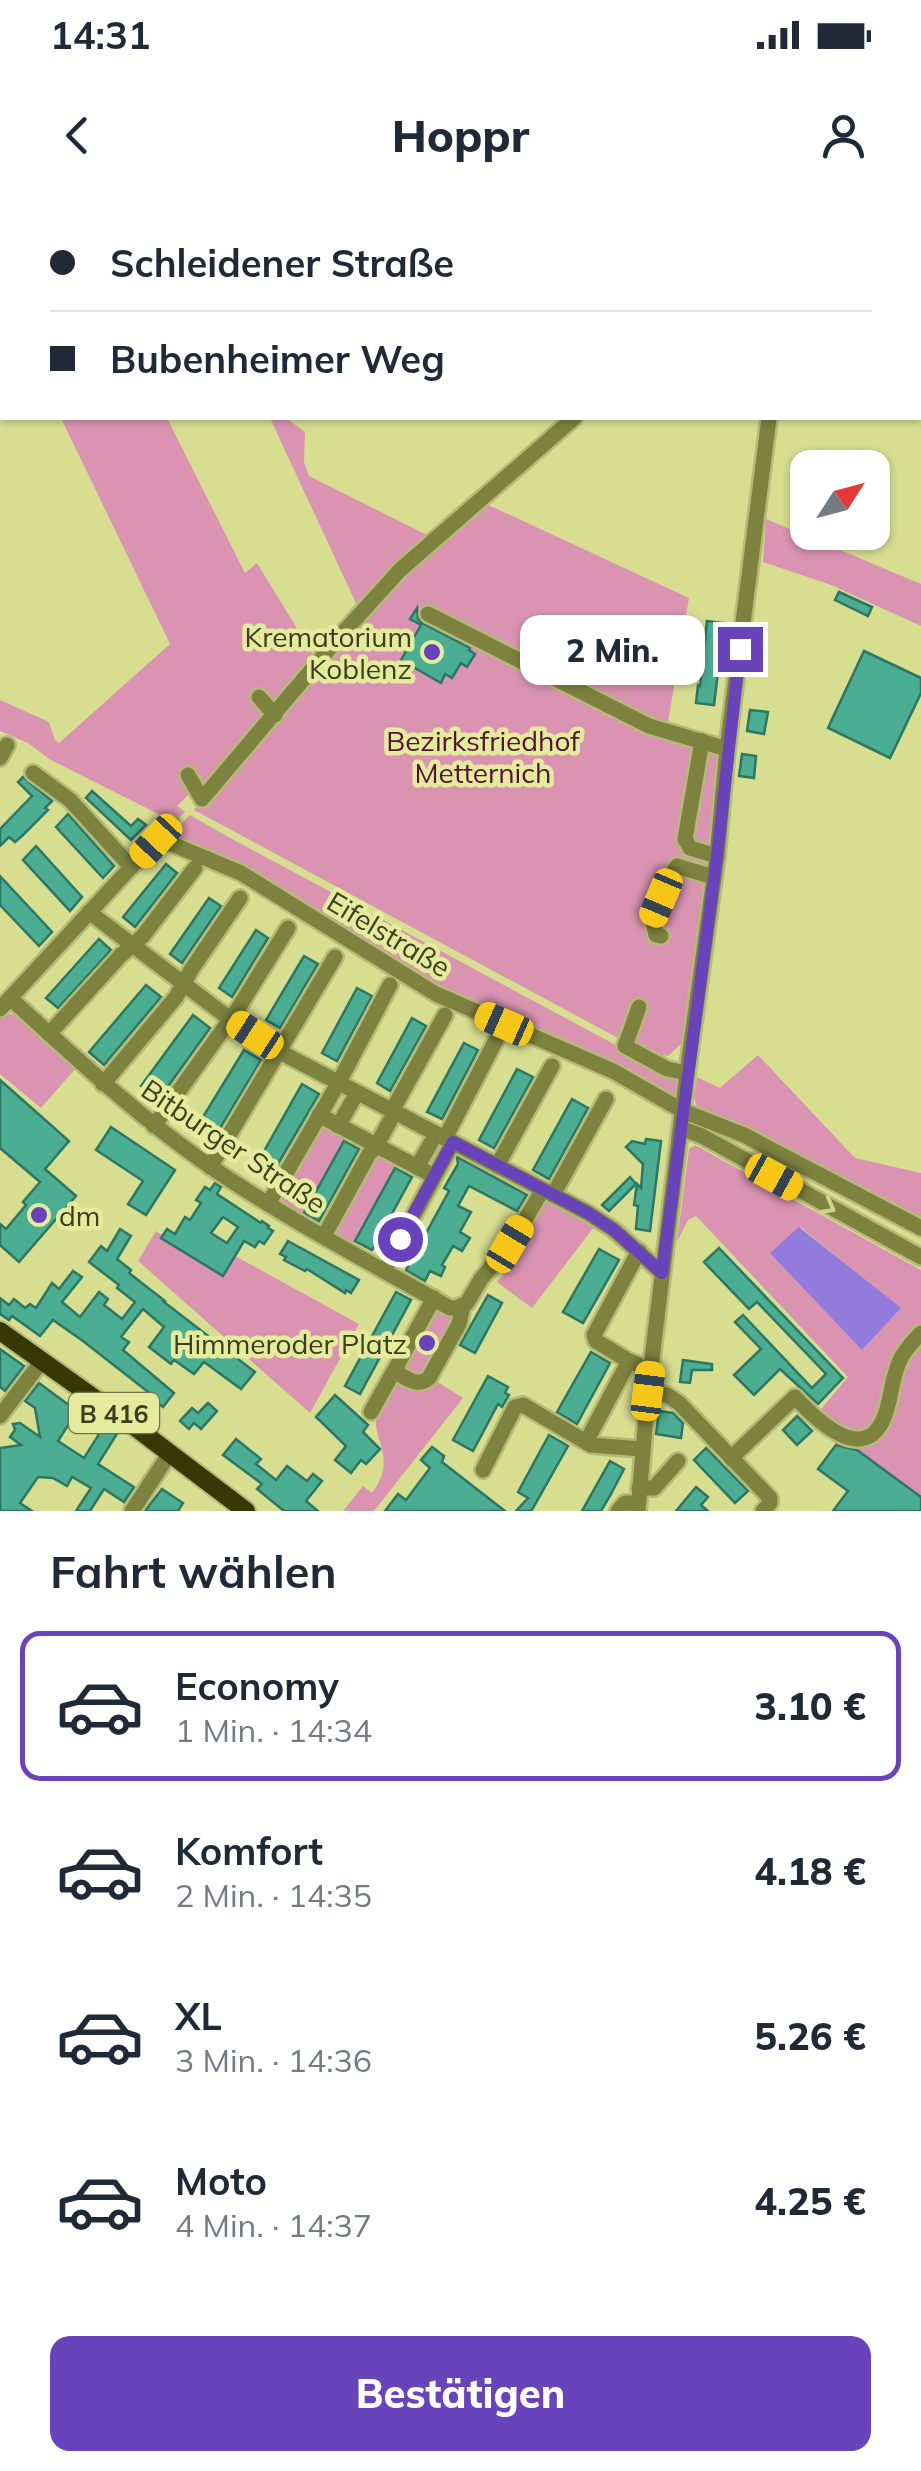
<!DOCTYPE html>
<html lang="de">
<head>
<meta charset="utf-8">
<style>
  :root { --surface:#fff; --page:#f2f2f3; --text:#1f2937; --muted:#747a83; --line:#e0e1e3; --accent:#6843bc }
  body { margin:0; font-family:Mulish,sans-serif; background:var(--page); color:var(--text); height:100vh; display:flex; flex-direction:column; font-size:38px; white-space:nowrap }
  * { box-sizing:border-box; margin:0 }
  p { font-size:32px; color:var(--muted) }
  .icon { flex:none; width:55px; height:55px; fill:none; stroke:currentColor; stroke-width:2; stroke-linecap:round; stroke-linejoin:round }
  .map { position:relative; height:1311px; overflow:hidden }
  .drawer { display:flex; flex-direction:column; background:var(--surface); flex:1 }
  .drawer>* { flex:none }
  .guide { position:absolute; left:0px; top:0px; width:922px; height:220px; box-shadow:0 2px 8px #0004; display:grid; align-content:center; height:220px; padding:0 50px; background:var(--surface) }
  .needle { width:65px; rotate:54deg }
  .controls { position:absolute; left:790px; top:250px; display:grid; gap:20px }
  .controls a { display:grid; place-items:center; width:100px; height:100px; border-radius:20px; background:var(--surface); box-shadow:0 2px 8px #0004; font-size:50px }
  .end { position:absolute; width:45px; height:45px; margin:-22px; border:12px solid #6843bc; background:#fff; box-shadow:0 0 0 5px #fff }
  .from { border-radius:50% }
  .bubble { position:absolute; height:70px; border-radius:20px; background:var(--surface); box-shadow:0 2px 8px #0004; font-size:32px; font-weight:800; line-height:70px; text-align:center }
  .car { position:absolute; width:30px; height:60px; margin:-30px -15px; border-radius:12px; box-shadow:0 0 8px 2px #0007; background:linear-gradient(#f5c518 24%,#345 0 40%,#f5c518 0 76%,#345 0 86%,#f5c518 0) }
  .guide b { display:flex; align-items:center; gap:35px; height:95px; font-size:38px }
  .guide b+b { border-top:2px solid var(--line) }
  .guide i { width:25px; height:25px; background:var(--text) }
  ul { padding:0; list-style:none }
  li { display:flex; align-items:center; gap:30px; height:150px; margin:0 20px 15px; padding:0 30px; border:5px solid transparent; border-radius:20px }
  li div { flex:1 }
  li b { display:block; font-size:38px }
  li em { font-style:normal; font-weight:800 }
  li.selected { border-color:var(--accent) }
  li>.icon { width:90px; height:90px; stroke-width:1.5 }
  h2 { padding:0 50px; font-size:45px; line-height:120px }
  .primary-button { display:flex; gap:20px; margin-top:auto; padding:20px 50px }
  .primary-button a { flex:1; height:115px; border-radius:20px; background:var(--accent); color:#fff; font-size:40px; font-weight:800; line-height:115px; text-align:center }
  .status { display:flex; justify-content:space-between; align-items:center; height:70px; padding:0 50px; background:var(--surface); direction:ltr }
  .status svg { height:28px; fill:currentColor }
  header { display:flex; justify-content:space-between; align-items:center; height:130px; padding:0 50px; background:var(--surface); font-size:45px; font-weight:800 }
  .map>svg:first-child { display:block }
  .green { fill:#da94b2; fill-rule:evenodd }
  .water { fill:#927bdd }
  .building { fill:#4bad92; stroke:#2c7763; stroke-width:2.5; fill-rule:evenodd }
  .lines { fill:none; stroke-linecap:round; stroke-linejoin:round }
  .minor-casing { stroke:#b5bb77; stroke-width:20 }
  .major-casing { stroke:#b5bb77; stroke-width:22 }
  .minor { stroke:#7d823e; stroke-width:15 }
  .major { stroke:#363905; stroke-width:18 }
  .oneway { stroke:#cfd68a }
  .route { stroke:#6843bc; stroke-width:12 }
  .poi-dot { fill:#6843bc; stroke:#e4eb9d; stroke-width:4 }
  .labels { text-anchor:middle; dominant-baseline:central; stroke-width:9; stroke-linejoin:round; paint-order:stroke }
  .shield { fill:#e4eb9d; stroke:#6e7344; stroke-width:2.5 }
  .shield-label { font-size:25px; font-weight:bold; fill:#3c3f1e }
  .poi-label { font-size:28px; fill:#3c3f1e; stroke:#e4eb9d; text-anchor:end }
  .park-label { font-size:28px; fill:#551235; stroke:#e4eb9d }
  .street-label { font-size:28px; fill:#3c3f1e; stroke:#e4eb9d }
</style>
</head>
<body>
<div class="status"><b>14:31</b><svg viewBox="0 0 49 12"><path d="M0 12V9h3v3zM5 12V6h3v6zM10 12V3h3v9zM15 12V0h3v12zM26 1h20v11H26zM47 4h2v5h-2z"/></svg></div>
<header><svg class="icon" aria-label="back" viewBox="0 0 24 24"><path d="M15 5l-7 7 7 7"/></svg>Hoppr<svg class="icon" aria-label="person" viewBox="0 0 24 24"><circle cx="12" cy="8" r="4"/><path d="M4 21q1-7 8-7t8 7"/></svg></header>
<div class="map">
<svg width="921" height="1311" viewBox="0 0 921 1311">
  <rect width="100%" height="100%" fill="#d7de90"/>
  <!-- green -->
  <g class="green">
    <path d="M61,218H167L245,373L257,363L317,461L199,595L189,594L177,606L185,612L174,622L49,559L28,543L0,531V500L49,522L55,540L59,543L170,444Z"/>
    <path d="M270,218H286L305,232L304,262L309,276L437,340L484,303L689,398L667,528L722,550L712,650L684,841L668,856L644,852L194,610L361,414Z"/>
    <path d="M766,319L921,384V426L831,385L763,362Z"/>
    <path d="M190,615L232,639L679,879L678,895L675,897L670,895L439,788L240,665L176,638L172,633Z"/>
    <path d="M7,813L20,817L76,868L41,908L0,874V816Z"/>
    <path d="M758,855L855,958L921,973V1024L748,931C734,917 715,917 698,910L694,898L697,877L720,888Z"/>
    <path d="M325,926L346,937L302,1016L284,1004L279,994L318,927L321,929Z"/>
    <path d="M695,945L921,1070V1297L841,1239L816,1215L848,1177L696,1016L688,1020L677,1042L689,949ZM800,1027L900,1108L862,1150Z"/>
    <path d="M378,956H383L397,964L353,1044L339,1036L335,1027L373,957L376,959Z"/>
    <path d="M545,1002L551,1003L594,1027L532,1108L497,1082L505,1073Z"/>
    <path d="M156,1031L223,1075L235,1056L359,1124L310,1213L138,1061Z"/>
    <path d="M434,1108L453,1115L455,1119L428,1172L418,1178L403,1168Z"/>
    <path d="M436,1181L463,1198L374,1311H343L363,1286L372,1293C401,1256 366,1237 379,1206L383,1208L395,1186L399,1184C414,1188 424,1194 436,1181Z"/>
  </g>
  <!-- water -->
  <path class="water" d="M799,1027L901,1108L862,1150L770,1053Z"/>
  <!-- building -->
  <g class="building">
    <path d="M839,392L872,407L868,416L835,400Z"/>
    <path d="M417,408L418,419L422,423L470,448L469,450L475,454L467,467L461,463L452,478L445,474L441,483L401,460L421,425L410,419Z"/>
    <path d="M707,421L724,423L714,505L696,503L698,485L700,486Z"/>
    <path d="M864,451L921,478V493L890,558L828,528Z"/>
    <path d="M750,510L768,512L764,534L747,531Z"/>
    <path d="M742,554L756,556L754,578L739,576Z"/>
    <path d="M23,577L52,601L45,608L48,610L23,635L15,642L9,637L0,646V629L32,596L18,582Z"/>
    <path d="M92,591L131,626L138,619L146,625L131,640L86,598Z"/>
    <path d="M68,614L114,666L103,678L56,627Z"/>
    <path d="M36,646L82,697L70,711L23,660Z"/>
    <path d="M166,664L177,673L135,727L123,717Z"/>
    <path d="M0,676L52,732L39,746L0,705Z"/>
    <path d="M209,698L221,706L182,763L170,754Z"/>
    <path d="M256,730L268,738L232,797L219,788Z"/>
    <path d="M99,739L111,750L58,808L46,798Z"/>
    <path d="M304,756L318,764L280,828L266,820Z"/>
    <path d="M146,785L161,797L104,865L89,852Z"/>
    <path d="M357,788L372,796L337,861L322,853Z"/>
    <path d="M193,815L210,828L159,899L141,886Z"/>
    <path d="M412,818L426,826L390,891L377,883Z"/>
    <path d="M464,843L478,850L442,919L427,912Z"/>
    <path d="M244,850L261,860L216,935L198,925Z"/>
    <path d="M517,869L533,877L494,948L479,940Z"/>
    <path d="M0,880L69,941L45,969L76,996L19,1062L0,1045V1024L6,1029L26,1005L23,1002L40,982L0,948Z"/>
    <path d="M302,884L319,894L275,969L259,960Z"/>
    <path d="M572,899L588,908L549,979L533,970Z"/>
    <path d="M111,927L175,970L146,1015L128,1004L143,981L96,950Z"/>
    <path d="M646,939L661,941L650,1031L636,1029L638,1006L634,1005L637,984L641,988L643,964L626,947L632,941L645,944Z"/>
    <path d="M344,941L359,949L319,1021L304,1013Z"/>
    <path d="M457,957L527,995L517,1011L469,986L458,1006L471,1012L460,1032L470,1038L462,1051L453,1046L442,1065L445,1067L441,1076L430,1071L425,1081L406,1070L449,991L444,988L458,964Z"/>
    <path d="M395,968L412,977L372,1050L355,1041Z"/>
    <path d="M630,977L636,984L609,1011L602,1005Z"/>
    <path d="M215,983L221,987L217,994L261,1023L262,1021L269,1026L268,1028L273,1031L264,1044L259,1041L255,1047L244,1041L223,1076L161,1038L167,1029L175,1034L185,1017L190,1020L201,1003L196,1000L205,987L210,990ZM223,1017L238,1027L227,1043L211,1033Z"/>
    <path d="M120,1029L131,1036L117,1059L131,1070L129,1073L165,1101L164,1102L255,1172L241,1189L204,1162L194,1174L174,1160L171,1164L149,1147L164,1127L143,1109L121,1137L129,1142L123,1150L174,1193L163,1207L150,1197L152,1195L83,1141L53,1120L40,1136L12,1116L9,1120L0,1114V1098L9,1105L14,1099L25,1108L30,1104L36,1108L52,1083L59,1089L73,1071L82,1077L62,1102L80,1117L99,1092L108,1099L104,1105L122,1119L135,1102L117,1088L119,1085L89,1062L101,1046L107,1051Z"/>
    <path d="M288,1041L359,1080L351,1093L346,1090L345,1093L307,1069L305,1071L284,1060L286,1057L280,1054Z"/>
    <path d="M719,1048L843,1178L818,1204L780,1169L754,1195L734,1175L761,1149L735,1122L743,1115L812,1188L826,1174L757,1102L749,1109L704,1062Z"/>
    <path d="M599,1049L619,1060L583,1123L563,1112Z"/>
    <path d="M396,1092L411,1100L360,1194L345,1186Z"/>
    <path d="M488,1095L502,1103L475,1153L460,1145Z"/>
    <path d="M0,1149L24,1166L5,1191L0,1187Z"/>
    <path d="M591,1152L610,1163L577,1224L557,1212Z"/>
    <path d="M683,1160L712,1164V1170H692L690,1183L680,1182Z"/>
    <path d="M488,1176L508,1187L505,1193L509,1195L502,1207L498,1204L473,1251L453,1240Z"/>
    <path d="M39,1183L77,1211L58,1241L84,1258L98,1236V1218L118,1232L98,1264L134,1287L124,1302L104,1289L90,1311H76L91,1288L72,1277L67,1286L53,1278L38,1277L20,1303L32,1311H0V1248L21,1245L10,1237L15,1230L13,1224L20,1223L40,1237L35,1208L25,1201Z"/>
    <path d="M335,1195L368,1225L363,1232L380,1249L366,1264L361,1260L351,1273L335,1260L346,1246L316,1217Z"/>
    <path d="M208,1203L217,1211L201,1229L194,1223L189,1229L180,1221L192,1208L198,1213Z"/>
    <path d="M659,1211L673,1213L683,1223L681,1238L656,1234Z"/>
    <path d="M797,1216L812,1231L797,1245L783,1230Z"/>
    <path d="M549,1235L568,1246L533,1308L531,1311H516L528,1298L518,1292Z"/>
    <path d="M236,1239L261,1259L256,1264L276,1280L287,1266L307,1281L313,1274L322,1281L306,1301L318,1311H284L257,1289L262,1284L223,1255Z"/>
    <path d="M836,1245L857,1250L921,1297V1311H833L848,1291L818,1269Z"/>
    <path d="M432,1247L444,1256L442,1262L505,1311H385L398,1294L406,1300L430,1268L421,1260Z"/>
    <path d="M706,1248L748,1291L735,1303L694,1260Z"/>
    <path d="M610,1261L624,1269L611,1294L601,1311H582Z"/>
    <path d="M696,1287L708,1297L701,1305L708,1311H676Z"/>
    <path d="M162,1289L183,1303L178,1311H145Z"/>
  </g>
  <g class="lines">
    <!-- minor casing -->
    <g class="minor-casing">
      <g id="minor">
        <path d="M301,0L305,2"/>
        <path d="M765,0L766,2"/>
        <path d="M428,414L649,526L727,549"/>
        <path d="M259,497L275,515"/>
        <path d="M702,541L685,639L690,648L717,656"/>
        <path d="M0,558L7,545"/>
        <path d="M33,573L70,600L131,667"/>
        <path d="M188,575L202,599L341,435L400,370L574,218"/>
        <path d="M155,641L167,642L241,673L436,794L613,871L683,911L744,935L921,1028"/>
        <path d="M89,712L230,819L280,852L588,1013L614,1030L662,1073"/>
        <path d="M661,736L656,735L652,717L669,678L677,666L713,677"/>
        <path d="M10,798C75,857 135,914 208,965C285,1018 369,1062 450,1108H456L467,1103L481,1079L510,1045L542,991"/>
        <path d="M639,807L625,846L667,869L687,873"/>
        <path d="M0,809L171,624"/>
        <path d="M49,834L121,755L142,737L195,668"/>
        <path d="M103,884L176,797L191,770L240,698"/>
        <path d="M393,909L445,815"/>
        <path d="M319,915L434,976"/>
        <path d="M154,926L239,807L288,728"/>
        <path d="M338,926L353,900"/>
        <path d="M681,928L702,936L921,1057"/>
        <path d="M445,938L496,840"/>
        <path d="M497,966L552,866"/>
        <path d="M210,967L335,757"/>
        <path d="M417,967L431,943"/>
        <path d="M553,995L606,899"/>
        <path d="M268,1004L339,882L390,785"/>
        <path d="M324,1036L369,954L376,946L390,921"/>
        <path d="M384,1071L453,942"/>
        <path d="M629,1161L596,1141L594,1135L639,1051"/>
        <path d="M394,1171L434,1098"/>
        <path d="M648,1191L667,1195L679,1203L770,1298V1303L763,1311"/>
        <path d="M371,1212L394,1171C407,1178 416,1188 429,1178L459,1124L463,1106"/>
        <path d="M0,1216L42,1161"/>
        <path d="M586,1242L629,1161L637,1164"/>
        <path d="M731,1258L795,1197C818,1222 868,1269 886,1212C892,1194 892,1175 901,1158C906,1149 914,1140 921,1133"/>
        <path d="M483,1270L515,1207L523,1205L591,1245L642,1249"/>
        <path d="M639,1288H654L678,1261"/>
        <path d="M132,1311L170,1253"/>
        <path d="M618,1311L625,1303H638"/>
        <path d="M638,1311L648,1191L687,873L717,656L727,549L769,218"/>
      </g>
    </g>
    <!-- major casing -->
    <g class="major-casing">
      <g id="major">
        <path d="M28,2L30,0"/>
        <path d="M58,2L60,0"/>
        <path d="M0,40L2,37"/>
        <path d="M0,69L2,66"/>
        <path d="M0,1131L139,1230L246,1311"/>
      </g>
    </g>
    <!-- minor -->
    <use href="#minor" class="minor"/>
    <!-- major -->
    <use href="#major" class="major"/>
  </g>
  <!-- one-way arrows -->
  <defs><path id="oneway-chevron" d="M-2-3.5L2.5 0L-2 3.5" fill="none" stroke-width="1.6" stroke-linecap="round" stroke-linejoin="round" transform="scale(2.5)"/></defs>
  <use class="oneway" href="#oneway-chevron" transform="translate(828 1007) rotate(29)"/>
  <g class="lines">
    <!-- route -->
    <path class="route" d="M400,1039L453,942L588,1013L614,1030L662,1073L717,656L740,449"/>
  </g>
  <!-- markers -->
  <g class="poi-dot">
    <circle cx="432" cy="452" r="10"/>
    <circle cx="39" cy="1015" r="10"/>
    <circle cx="427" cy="1143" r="10"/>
  </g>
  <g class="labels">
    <!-- shield labels -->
    <rect class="shield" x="69" y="1193" width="90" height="40" rx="8"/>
    <g class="shield-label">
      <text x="114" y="1213">B 416</text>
    </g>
    <!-- poi labels -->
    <g class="poi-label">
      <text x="412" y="436">Krematorium<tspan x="412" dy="32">Koblenz</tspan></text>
      <text x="59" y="1015" text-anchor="start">dm</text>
      <text x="407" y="1143">Himmeroder Platz</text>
    </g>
    <!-- park labels -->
    <g class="park-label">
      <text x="483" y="540">Bezirksfriedhof<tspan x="483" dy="32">Metternich</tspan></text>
    </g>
    <!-- street labels -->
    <g class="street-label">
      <text transform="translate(389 734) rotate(31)">Eifelstraße</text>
      <text transform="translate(234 946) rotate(34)">Bitburger Straße</text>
    </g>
  </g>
</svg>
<div class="controls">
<a><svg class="needle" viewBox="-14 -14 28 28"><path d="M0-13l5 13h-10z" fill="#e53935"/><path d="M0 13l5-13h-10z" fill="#747a83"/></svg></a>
</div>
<i class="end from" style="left:400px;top:1039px"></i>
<i class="end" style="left:740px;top:449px"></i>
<div class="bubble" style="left:520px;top:415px;width:185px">2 Min.</div>
<i class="car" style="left:156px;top:641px;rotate:223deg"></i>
<i class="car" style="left:661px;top:698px;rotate:203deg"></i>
<i class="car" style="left:504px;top:824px;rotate:294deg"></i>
<i class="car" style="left:255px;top:835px;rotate:303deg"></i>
<i class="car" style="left:774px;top:977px;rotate:119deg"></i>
<i class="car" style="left:510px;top:1044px;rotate:31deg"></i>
<i class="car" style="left:648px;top:1191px;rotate:7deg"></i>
<div class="guide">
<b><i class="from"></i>Schleidener Straße</b>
<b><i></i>Bubenheimer Weg</b>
</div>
</div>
<section class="drawer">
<h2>Fahrt wählen</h2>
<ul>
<li class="selected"><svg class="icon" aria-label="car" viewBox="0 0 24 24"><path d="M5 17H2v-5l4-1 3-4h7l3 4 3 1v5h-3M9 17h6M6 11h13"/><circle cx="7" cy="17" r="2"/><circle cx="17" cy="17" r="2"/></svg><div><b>Economy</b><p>1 Min. · 14:34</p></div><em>3.10 €</em></li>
<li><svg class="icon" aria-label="car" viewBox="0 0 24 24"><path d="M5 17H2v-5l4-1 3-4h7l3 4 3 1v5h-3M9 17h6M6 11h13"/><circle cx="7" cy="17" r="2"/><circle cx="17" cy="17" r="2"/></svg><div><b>Komfort</b><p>2 Min. · 14:35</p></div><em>4.18 €</em></li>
<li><svg class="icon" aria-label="car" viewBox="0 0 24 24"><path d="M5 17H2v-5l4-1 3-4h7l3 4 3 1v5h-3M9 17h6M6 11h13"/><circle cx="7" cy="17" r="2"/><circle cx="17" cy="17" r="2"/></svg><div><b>XL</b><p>3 Min. · 14:36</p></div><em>5.26 €</em></li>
<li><svg class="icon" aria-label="car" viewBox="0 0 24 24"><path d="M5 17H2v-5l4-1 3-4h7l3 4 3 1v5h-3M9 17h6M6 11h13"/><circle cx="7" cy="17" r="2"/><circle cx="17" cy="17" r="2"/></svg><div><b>Moto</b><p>4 Min. · 14:37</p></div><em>4.25 €</em></li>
</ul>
<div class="primary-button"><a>Bestätigen</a></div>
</section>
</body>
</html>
